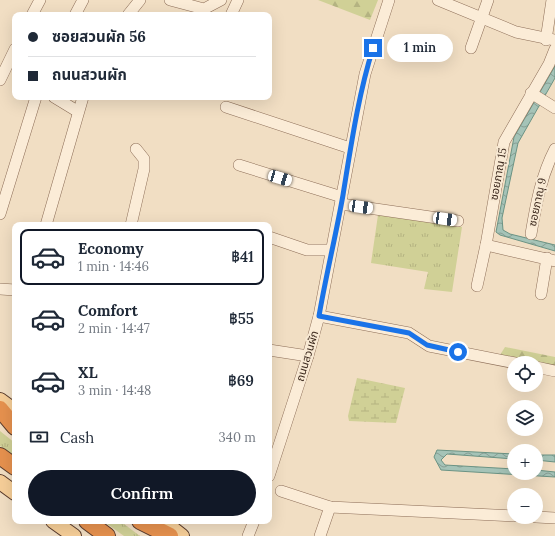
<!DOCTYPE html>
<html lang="en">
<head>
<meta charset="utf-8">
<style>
  :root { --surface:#fff; --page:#f6f6f7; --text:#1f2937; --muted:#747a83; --line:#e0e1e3; --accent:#111827 }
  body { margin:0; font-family:Lora,"Noto Sans Thai",serif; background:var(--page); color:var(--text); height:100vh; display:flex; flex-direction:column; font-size:15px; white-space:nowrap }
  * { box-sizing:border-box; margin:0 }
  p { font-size:13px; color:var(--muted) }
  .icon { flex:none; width:22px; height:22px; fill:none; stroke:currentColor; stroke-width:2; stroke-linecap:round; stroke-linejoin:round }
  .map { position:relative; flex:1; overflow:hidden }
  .drawer { position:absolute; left:12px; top:222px; width:260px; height:302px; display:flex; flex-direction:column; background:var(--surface); border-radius:8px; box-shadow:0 4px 16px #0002 }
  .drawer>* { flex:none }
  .top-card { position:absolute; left:12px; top:12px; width:260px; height:88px; border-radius:8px; box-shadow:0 4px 16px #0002; display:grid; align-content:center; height:88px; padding:0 16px; background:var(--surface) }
  .controls { position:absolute; left:507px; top:356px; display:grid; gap:8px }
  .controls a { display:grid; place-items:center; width:36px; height:36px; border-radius:50%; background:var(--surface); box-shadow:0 4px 16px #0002; font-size:20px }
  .end { position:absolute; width:18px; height:18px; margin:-9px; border:5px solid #1a73e8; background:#fff; box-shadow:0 0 0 2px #fff }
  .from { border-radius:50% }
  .bubble { position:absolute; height:28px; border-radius:14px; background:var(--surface); box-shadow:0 4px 16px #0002; font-size:13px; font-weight:600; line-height:28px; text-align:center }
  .car { position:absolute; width:12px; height:24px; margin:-12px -6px; border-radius:5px; box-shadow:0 0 3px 1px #0007; background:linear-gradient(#fff 24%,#345 0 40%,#fff 0 76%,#345 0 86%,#fff 0) }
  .top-card b { display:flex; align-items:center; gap:14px; height:38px; font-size:15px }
  .top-card b+b { border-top:1px solid var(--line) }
  .top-card i { width:10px; height:10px; background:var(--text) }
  ul { padding:7px 0 0; list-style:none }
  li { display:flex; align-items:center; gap:12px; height:56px; margin:0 8px 6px; padding:0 8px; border:2px solid transparent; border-radius:8px }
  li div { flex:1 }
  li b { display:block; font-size:15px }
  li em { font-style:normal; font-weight:600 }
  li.active { border-color:var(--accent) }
  li>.icon { width:36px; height:36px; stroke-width:1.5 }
  .pay { display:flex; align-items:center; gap:10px; height:44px; padding:0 16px; font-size:15px }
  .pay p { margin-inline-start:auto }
  .primary-button { display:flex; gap:8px; margin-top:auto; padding:8px 16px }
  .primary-button a { flex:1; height:46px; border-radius:24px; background:var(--accent); color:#fff; font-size:16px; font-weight:600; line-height:46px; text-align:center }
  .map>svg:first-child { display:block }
  .grass { fill:url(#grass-tufts) }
  .forest { fill:url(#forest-firs) }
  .wetland { fill:url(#wetland-marsh) }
  .water { fill:url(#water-waves); stroke:#6b9384 }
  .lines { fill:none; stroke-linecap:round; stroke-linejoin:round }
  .minor-casing { stroke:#8d6e58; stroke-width:12 }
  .major-casing { stroke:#5a3c2d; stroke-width:16 }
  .highway-casing { stroke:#5a3c2d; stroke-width:18 }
  .minor { stroke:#fbecd7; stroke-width:11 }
  .major { stroke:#f6ce98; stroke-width:14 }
  .highway { stroke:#e6914e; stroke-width:16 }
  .route { stroke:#1a73e8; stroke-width:5 }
  .labels { text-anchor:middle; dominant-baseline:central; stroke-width:4; stroke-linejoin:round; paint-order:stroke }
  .street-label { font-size:11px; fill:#3b281d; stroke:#f8e9d3 }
</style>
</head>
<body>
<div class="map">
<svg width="555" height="536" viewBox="0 0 555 536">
  <defs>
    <pattern id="grass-tufts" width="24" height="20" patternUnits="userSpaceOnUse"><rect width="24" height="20" fill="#d0d096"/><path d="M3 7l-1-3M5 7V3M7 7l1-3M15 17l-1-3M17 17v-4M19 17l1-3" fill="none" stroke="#b4b381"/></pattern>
    <pattern id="forest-firs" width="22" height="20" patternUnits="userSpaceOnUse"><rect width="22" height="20" fill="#d0d096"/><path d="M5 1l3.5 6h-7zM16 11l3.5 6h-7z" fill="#b4b381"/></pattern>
    <pattern id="wetland-marsh" width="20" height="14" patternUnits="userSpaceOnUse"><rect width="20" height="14" fill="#d0d096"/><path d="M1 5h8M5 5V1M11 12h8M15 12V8" fill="none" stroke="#b4b381"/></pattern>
    <pattern id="water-waves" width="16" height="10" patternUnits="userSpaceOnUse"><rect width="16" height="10" fill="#a5c3b7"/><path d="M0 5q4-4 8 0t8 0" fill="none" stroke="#889e94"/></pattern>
  </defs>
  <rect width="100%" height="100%" fill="#f1dec3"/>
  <!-- grass -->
  <g class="grass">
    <path d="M378,215L462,227L452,292L424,289L428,272L371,263Z"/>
    <path d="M0,431L15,443V457L0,446Z"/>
    <path d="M103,521H120L140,536H124Z"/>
  </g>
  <!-- forest -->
  <g class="forest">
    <path d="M318,0H378L370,20Z"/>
    <path d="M505,347L555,357V368L500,355Z"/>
  </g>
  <!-- wetland -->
  <path class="wetland" d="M357,378L405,388L396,423L349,421L348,416Z"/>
  <!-- water -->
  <g class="water">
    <path d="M555,66V78L518,143L502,218L503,230L510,234L555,245V251L500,235L496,232L514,137Z"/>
    <path d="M437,450L514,454V459L447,454L441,460L445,465L514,469V473H536V470L555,472V477L441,470L434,457Z"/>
    <path d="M536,455H555V462L536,460Z"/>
  </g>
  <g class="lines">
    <!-- minor casing -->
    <g class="minor-casing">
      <g id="minor">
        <path d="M170,0L204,9L221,0"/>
        <path d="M438,0L516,32L555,40"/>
        <path d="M32,15L40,0"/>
        <path d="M75,15L83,0"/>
        <path d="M128,15L140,0"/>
        <path d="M231,15L238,0"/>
        <path d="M546,40L552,0"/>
        <path d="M471,48L488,0"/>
        <path d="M0,80L15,49"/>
        <path d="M531,93L555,108"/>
        <path d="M54,97L77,111"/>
        <path d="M226,107L350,148"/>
        <path d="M239,165L342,197"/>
        <path d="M341,204L458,221"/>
        <path d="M0,214L36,97"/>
        <path d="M46,225L83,97"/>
        <path d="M131,225L144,169V159L136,149"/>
        <path d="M531,234C536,204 541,176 555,149"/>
        <path d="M269,237L307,250H331"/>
        <path d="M486,245L555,261"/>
        <path d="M477,286L486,245L504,142L549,64L555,49"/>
        <path d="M0,289L15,290"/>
        <path d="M541,294L547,258"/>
        <path d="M319,316L409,333L429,346L515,363"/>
        <path d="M269,350L308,356"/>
        <path d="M536,367L555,371"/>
        <path d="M269,476L308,356L319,316L365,74L389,0"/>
        <path d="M281,491L330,507L514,516"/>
        <path d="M536,517L555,518"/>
        <path d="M248,536L254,521"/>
        <path d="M320,536L330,507"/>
      </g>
    </g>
    <!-- major casing -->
    <g class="major-casing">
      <g id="major">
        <path d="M0,400L15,411"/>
        <path d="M0,482L15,493"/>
        <path d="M53,521L74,536"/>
        <path d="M163,521L182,536"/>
      </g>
    </g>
    <!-- highway casing -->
    <g class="highway-casing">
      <g id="highway">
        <path d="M0,409L15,427"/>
        <path d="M0,456L15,467"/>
        <path d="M87,521L107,536"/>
        <path d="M140,521L170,536"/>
      </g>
    </g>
    <!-- minor -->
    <use href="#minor" class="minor"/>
    <!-- major -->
    <use href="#major" class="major"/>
    <!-- highway -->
    <use href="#highway" class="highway"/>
  </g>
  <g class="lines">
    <!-- route -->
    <path class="route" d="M373,48C358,96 351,146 343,195C336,235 326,275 319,316L409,333L427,345L458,352"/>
  </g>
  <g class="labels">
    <!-- street labels -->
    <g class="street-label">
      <text transform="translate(498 174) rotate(-80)">ซอยภาณุ 15</text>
      <text transform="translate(537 202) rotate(-78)">ซอยภาณุ 9</text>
      <text transform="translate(307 356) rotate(-73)">ถนนสวนผัก</text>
    </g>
  </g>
</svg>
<div class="controls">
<a><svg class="icon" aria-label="locate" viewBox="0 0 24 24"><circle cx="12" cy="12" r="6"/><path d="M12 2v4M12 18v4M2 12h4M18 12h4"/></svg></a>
<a><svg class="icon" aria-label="layers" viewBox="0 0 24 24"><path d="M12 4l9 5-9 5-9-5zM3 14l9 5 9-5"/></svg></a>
<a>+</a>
<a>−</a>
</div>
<i class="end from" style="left:458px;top:352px"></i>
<i class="end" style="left:373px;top:48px"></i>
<div class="bubble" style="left:387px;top:34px;width:66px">1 min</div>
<i class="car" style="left:280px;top:178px;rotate:107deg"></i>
<i class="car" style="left:361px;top:207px;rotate:98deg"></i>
<i class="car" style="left:445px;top:219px;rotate:98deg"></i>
<div class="top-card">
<b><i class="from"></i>ซอยสวนผัก 56</b>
<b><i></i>ถนนสวนผัก</b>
</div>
<section class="drawer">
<ul>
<li class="active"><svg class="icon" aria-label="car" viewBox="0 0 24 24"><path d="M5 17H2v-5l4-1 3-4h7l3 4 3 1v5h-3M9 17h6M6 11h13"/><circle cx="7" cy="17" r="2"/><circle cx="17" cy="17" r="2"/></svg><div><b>Economy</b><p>1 min · 14:46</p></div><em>฿41</em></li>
<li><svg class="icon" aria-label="car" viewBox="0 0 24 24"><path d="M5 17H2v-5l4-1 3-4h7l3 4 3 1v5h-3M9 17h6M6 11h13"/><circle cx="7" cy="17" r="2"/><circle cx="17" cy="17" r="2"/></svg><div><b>Comfort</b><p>2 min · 14:47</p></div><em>฿55</em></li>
<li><svg class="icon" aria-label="car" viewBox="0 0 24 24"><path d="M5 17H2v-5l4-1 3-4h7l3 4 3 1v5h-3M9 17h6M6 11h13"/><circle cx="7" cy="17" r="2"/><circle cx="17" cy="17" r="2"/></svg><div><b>XL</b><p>3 min · 14:48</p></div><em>฿69</em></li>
</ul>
<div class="pay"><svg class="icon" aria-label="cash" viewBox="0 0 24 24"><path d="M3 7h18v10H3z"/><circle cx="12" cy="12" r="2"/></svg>Cash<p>340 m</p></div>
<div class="primary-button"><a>Confirm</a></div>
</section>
</div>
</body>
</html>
